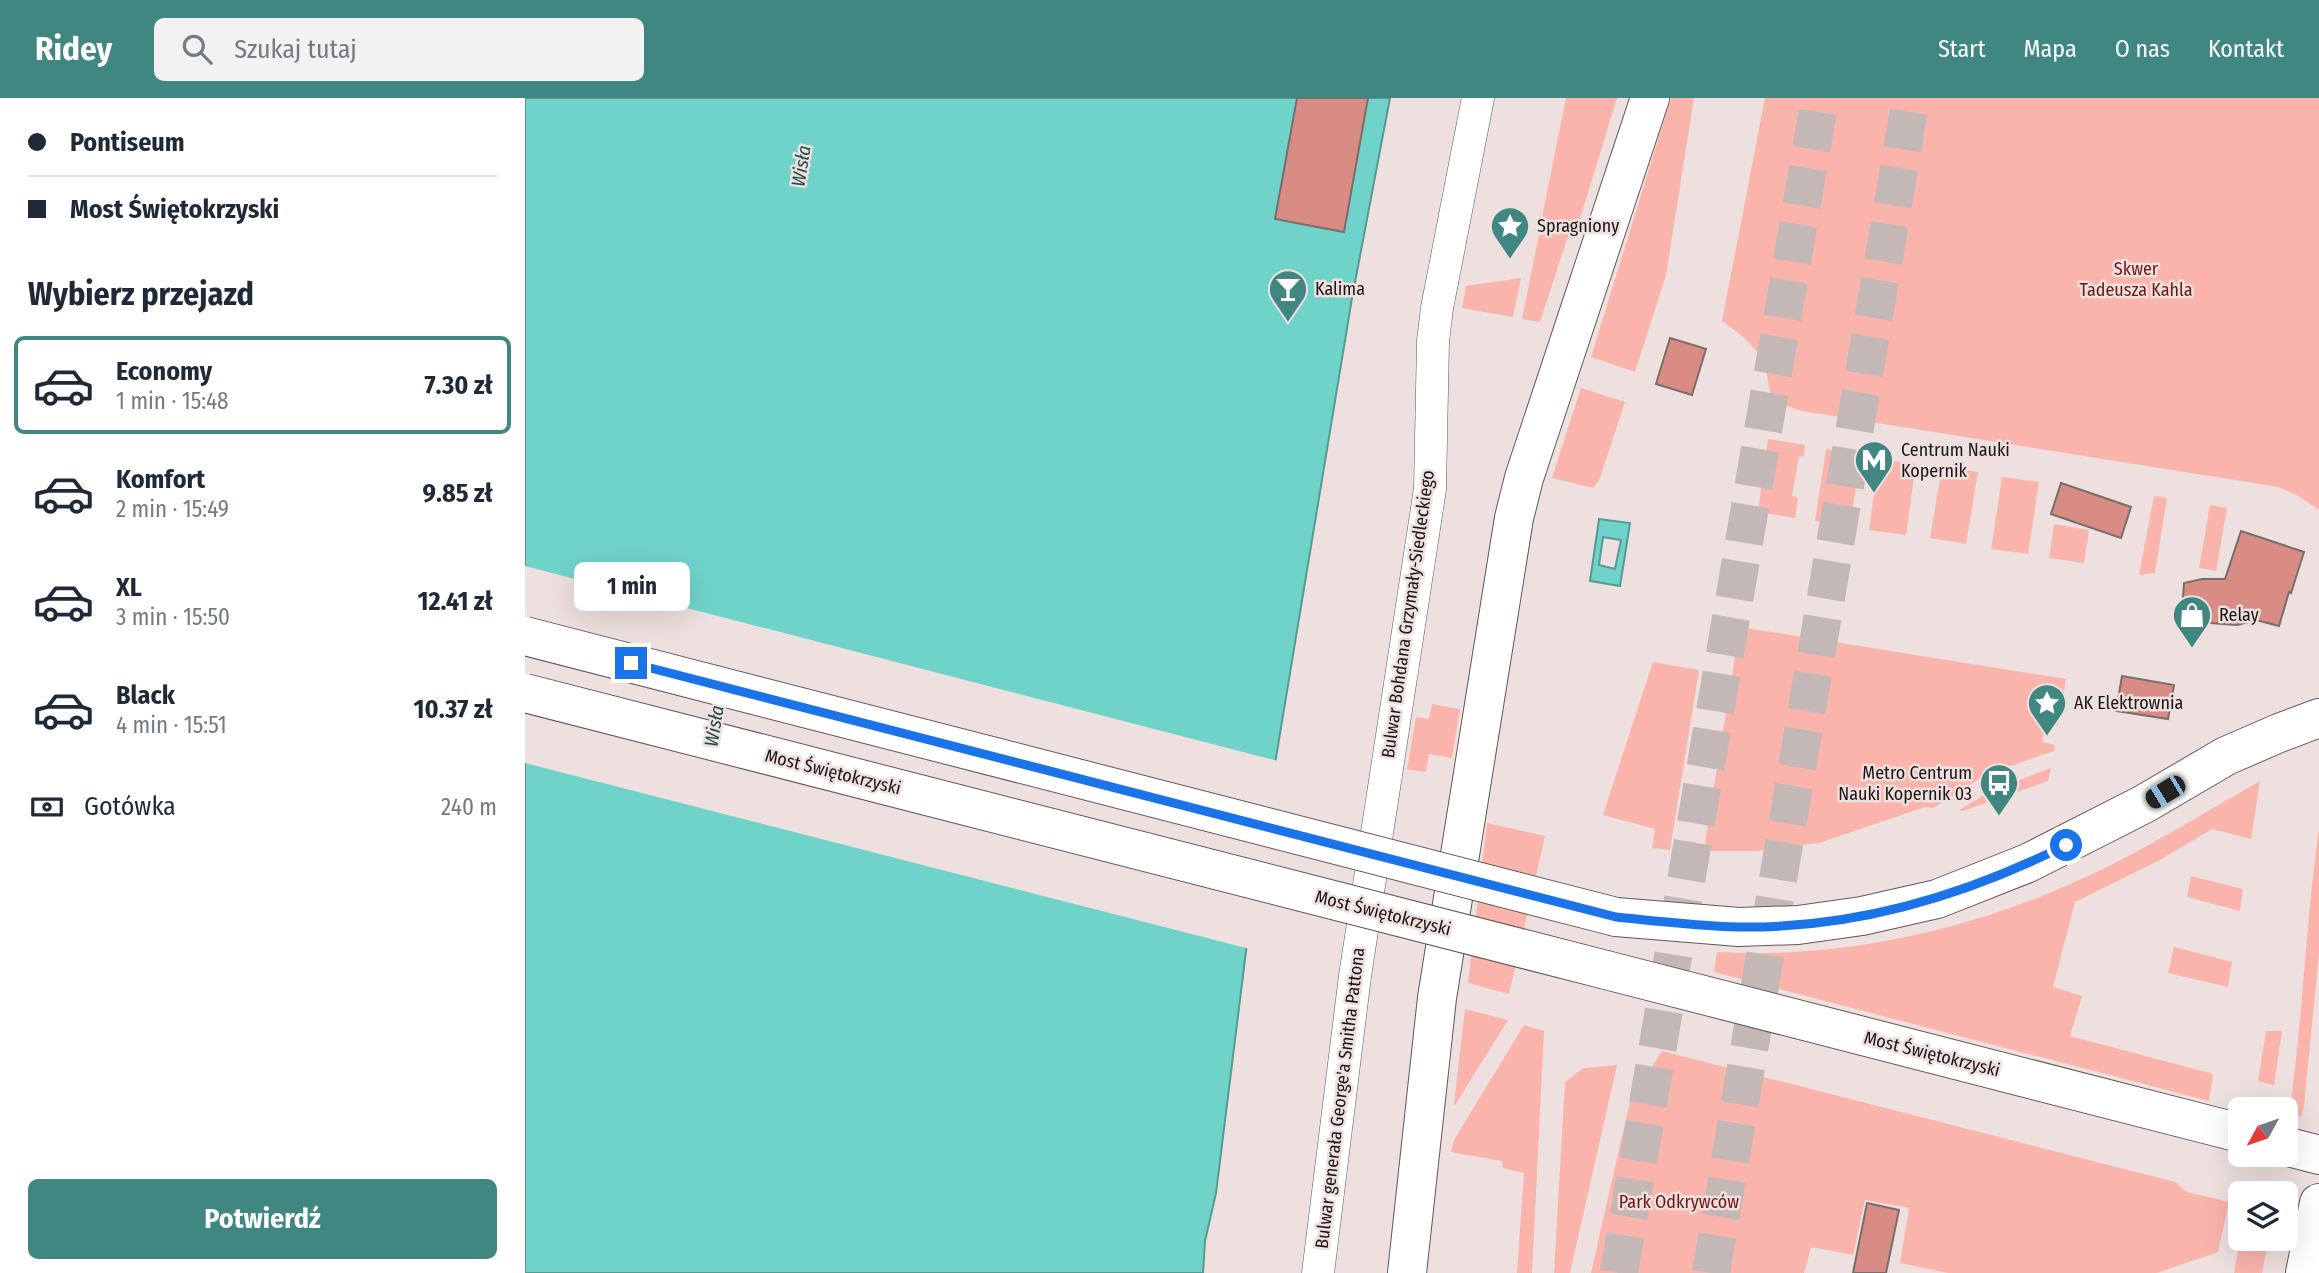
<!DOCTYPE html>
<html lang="pl">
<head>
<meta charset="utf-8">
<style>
  :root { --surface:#fff; --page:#f2f2f3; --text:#1f2937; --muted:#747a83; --line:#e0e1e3; --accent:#408781 }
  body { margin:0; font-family:"Fira Sans Condensed",sans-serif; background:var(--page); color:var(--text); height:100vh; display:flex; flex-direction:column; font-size:26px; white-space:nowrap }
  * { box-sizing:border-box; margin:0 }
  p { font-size:23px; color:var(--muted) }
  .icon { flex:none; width:38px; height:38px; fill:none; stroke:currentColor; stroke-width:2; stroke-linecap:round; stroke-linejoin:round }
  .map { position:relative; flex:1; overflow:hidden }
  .side { display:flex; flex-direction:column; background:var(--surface); width:525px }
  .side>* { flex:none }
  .top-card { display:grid; align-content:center; height:154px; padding:0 28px; background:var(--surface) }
  .needle { width:46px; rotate:230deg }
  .buttons { position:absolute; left:1703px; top:999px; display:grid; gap:14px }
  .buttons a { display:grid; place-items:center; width:70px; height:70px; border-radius:10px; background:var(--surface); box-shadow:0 7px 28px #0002; font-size:35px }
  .end { position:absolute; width:32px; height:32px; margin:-16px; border:9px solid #1a73e8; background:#fff; box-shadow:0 0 0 4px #fff }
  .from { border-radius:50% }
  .bubble { position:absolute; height:49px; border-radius:10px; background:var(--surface); box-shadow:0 7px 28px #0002; font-size:23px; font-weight:700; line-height:49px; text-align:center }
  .car { position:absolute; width:21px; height:42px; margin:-21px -10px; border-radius:9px; box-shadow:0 0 5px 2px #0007; background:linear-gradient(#222 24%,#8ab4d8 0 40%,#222 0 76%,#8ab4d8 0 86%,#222 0) }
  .top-card b { display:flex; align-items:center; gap:24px; height:66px; font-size:26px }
  .top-card b+b { border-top:2px solid var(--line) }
  .top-card i { width:18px; height:18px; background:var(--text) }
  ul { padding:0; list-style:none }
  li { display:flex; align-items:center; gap:21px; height:98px; margin:0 14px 10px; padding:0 14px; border:4px solid transparent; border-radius:10px }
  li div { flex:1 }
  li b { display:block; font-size:26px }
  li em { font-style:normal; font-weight:700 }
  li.on { border-color:var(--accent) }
  li>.icon { width:63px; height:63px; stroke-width:1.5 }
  h2 { padding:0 28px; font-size:32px; line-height:84px }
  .pay { display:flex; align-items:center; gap:18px; height:77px; padding:0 28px; font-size:26px }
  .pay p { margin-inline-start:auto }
  .button { display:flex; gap:14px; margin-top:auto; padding:14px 28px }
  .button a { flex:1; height:80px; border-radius:10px; background:var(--accent); color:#fff; font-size:28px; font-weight:700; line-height:80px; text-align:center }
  header { display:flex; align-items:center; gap:42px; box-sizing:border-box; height:98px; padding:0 35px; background:var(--accent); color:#fff }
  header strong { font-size:33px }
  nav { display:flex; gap:38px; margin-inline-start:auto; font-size:24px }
  .search { width:490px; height:63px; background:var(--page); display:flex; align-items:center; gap:18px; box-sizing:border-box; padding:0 24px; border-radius:10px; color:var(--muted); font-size:26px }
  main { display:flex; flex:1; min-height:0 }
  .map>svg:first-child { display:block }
  .green { fill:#fab4ac }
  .water { fill:#70d3ca; stroke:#569a94; stroke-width:2; fill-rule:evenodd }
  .pier { fill:#ede0de }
  .building { fill:#d98c84; stroke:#7a6e6d; stroke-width:2 }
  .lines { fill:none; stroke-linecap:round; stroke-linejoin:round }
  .primary-tunnel { stroke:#c3b8b6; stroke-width:38; stroke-dasharray:38 19; stroke-linecap:butt }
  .pedestrian-casing { stroke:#625755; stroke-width:33 }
  .minor-casing { stroke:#625755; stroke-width:40 }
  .tertiary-casing { stroke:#625755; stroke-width:40 }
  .pedestrian { stroke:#fff; stroke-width:32 }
  .minor { stroke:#fff; stroke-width:38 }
  .tertiary { stroke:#fff; stroke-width:38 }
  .tertiary-bridge-casing { stroke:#625755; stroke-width:40; stroke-linecap:butt }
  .tertiary-bridge { stroke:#fff; stroke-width:38 }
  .route { stroke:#1a73e8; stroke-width:9 }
  .labels { text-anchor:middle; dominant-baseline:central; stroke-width:5; stroke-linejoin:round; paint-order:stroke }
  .poi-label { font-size:18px; fill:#1b1615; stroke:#ede0de; text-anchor:start }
  .park-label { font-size:18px; fill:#701615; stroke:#ede0de }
  .street-label { font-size:18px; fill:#1b1615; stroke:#ede0de }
  .water-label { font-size:19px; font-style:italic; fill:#1f4c48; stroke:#ede0de }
</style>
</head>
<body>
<header>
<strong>Ridey</strong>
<div class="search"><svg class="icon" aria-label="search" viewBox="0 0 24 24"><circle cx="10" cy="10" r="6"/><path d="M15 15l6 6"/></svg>Szukaj tutaj</div>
<nav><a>Start</a><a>Mapa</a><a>O nas</a><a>Kontakt</a></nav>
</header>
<main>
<section class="side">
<div class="top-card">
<b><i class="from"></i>Pontiseum</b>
<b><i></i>Most Świętokrzyski</b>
</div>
<h2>Wybierz przejazd</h2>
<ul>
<li class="on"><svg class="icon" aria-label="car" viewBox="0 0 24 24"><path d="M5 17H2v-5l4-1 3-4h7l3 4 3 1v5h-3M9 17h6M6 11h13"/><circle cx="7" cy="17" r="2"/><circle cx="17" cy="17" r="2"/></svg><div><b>Economy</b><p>1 min · 15:48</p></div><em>7.30 zł</em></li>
<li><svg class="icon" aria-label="car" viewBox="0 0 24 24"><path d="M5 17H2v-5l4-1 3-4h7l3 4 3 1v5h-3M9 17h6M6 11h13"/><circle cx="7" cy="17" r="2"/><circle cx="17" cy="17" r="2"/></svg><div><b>Komfort</b><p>2 min · 15:49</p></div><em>9.85 zł</em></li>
<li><svg class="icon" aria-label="car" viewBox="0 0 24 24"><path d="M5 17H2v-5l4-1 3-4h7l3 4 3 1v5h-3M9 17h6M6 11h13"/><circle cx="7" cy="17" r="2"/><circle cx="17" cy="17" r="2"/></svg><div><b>XL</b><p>3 min · 15:50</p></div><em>12.41 zł</em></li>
<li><svg class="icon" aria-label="car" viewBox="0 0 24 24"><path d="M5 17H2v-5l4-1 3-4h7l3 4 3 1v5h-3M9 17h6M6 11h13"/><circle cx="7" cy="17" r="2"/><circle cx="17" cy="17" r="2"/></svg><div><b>Black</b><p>4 min · 15:51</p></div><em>10.37 zł</em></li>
</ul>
<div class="pay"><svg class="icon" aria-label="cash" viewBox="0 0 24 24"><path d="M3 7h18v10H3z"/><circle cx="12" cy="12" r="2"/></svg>Gotówka<p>240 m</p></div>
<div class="button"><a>Potwierdź</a></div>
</section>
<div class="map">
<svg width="1794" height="1175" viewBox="0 0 1794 1175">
  <rect width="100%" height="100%" fill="#ede0de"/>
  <!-- green -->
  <g class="green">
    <path d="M1041,0H1092L1054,124L1015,129Z"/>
    <path d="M1146,0H1169L1141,177L1110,274L1066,259Z"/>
    <path d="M1240,0H1794V412L1775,399L1754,389L1277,313C1229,299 1253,288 1234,257C1225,243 1211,233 1197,223Z"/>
    <path d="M1045,132L1015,224L997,221L1014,137Z"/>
    <path d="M996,180L988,219L937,210L941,188Z"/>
    <path d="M1056,290L1100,304L1074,383L1068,390L1027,380Z"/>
    <path d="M1243,341L1280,347L1279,359L1274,358L1267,398L1273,400L1270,420L1233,414Z"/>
    <path d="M1301,351L1336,357L1325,428L1290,423Z"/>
    <path d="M1354,361L1391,366L1381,437L1344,432Z"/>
    <path d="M1417,368L1453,374L1441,446L1405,440Z"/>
    <path d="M1477,379L1514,384L1503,456L1466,451Z"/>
    <path d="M1629,398L1642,400L1630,475L1614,477Z"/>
    <path d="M1685,407L1702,410L1691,473L1674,470Z"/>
    <path d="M1529,426L1564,432L1559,465L1524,460Z"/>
    <path d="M1215,529L1541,581L1533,628L1520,627L1517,644L1530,647L1529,653L1462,676L1408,710L1400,709L1294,745L1232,753H1184L1180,744Z"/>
    <path d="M1128,564L1174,572L1145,752L1127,750L1130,731L1078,717Z"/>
    <path d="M907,606L935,611L927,660L904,656L901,674L882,671L891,619L904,621Z"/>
    <path d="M1526,670L1523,683L1438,713L1434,712L1468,692Z"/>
    <path d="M1735,683L1726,741L1687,731L1633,763L1550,804L1528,889L1557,898L1545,938L1688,976L1684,1003L1189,874L1192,854C1326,862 1463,828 1582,769C1634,743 1684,712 1735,683Z"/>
    <path d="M962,725L1020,738L984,896L943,885Z"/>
    <path d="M1794,731V855L1779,1008L1776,1018L1763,1023C1778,926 1780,827 1794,731Z"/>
    <path d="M1666,778L1718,791L1715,813L1662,799Z"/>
    <path d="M1649,849L1707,864L1703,889L1643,875Z"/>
    <path d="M940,911L983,922L930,1007L929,1006Z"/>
    <path d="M999,927L1019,933L1007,1175H992L999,1075L978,1070L977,1063L926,1054L929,1042Z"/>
    <path d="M1741,933H1757L1749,987L1733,983Z"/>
    <path d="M1137,953L1650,1084L1662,1094L1704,1104L1693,1154L1632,1175H1423L1375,1165L1384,1110L1340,1102L1328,1157L1286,1149L1279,1175H1066L1105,1003Z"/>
    <path d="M1092,967L1045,1175H1029L1040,984L1059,970Z"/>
    <path d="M1730,1147L1742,1150L1737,1175H1709L1713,1152Z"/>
  </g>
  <!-- water -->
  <g class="water">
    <path d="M0,0H865L827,200L727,805L691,1095L680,1143L678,1175H0Z"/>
    <path d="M1074,421L1105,425L1095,488L1065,483ZM1078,439L1096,442L1090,471L1074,467Z"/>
  </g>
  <!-- pier -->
  <path class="pier" d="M0,468L753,663L725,851L0,665Z"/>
  <!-- building -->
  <g class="building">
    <path d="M772,0H843L819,134L750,121Z"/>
    <path d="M1145,240L1181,251L1167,297L1131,286Z"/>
    <path d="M1536,385L1606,409L1596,440L1526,416Z"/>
    <path d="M1716,433L1779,454L1766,495L1764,494L1754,528L1731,522L1712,527L1685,525L1674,521L1660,507L1658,500L1659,485L1677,481H1700Z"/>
    <path d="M1597,578L1649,587L1643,621L1591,613Z"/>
    <path d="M1342,1105L1374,1112L1361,1175H1328Z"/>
  </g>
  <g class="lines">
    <!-- primary-tunnel -->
    <g class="primary-tunnel">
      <path d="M1094,1175L1295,0"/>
      <path d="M1186,1175L1386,0"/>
    </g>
    <!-- pedestrian casing -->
    <g class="pedestrian-casing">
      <path id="pedestrian" d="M793,1175L830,878L905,391L908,243L912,210L953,0"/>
    </g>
    <!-- minor casing -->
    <g class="minor-casing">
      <g id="minor">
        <path d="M882,1175L912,900L989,420L999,380L1125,0"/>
        <path d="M1780,1175L1794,1105"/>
      </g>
    </g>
    <!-- tertiary casing -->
    <g class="tertiary-casing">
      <g id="tertiary">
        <path d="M1091,819L1214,829L1273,827L1337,818L1412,801L1503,765L1619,706L1701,658L1754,635L1794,620"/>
        <path d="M1081,872L1715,1035"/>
        <path d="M1760,1048L1794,1057"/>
      </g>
    </g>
    <!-- pedestrian -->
    <use href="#pedestrian" class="pedestrian"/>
    <!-- minor -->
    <use href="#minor" class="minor"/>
    <!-- tertiary -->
    <use href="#tertiary" class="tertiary"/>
    <!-- tertiary-bridge casing -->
    <g class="tertiary-bridge-casing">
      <g id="tertiary-bridge">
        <path d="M0,538L1091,819"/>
        <path d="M0,595L1081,872"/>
      </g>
    </g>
    <!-- tertiary-bridge -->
    <use href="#tertiary-bridge" class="tertiary-bridge"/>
  </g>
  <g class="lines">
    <!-- route -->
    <path class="route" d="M106,565L1091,819C1131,823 1172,828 1213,829C1329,831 1439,798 1541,747"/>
  </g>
  <!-- icons -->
  <defs>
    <g id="sight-pin" transform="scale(2.0125)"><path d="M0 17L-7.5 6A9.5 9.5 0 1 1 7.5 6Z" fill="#408781" stroke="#ede0de"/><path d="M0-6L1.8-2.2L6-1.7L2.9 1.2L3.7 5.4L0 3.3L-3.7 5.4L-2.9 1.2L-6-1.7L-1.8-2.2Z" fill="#fff"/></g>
    <g id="bar-pin" transform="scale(2.0125)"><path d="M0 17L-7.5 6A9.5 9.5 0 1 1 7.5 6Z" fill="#408781" stroke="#ede0de"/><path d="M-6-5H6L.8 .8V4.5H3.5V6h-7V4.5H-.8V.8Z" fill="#fff"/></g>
    <g id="metro-pin" transform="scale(2.0125)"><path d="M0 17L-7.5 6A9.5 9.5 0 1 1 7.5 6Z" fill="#408781" stroke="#ede0de"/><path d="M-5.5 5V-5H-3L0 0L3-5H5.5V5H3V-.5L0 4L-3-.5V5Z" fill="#fff"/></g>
    <g id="shop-pin" transform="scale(2.0125)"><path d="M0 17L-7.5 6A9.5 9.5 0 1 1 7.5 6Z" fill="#408781" stroke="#ede0de"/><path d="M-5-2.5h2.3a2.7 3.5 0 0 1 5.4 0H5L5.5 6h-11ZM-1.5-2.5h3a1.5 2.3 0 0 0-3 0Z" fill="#fff"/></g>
    <g id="bus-pin" transform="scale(2.0125)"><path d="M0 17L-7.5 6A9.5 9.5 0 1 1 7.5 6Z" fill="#408781" stroke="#ede0de"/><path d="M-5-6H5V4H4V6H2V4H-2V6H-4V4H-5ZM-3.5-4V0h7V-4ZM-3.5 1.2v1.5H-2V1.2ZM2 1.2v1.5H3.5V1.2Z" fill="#fff"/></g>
  </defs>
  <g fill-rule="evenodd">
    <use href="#sight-pin" x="985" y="128"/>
    <use href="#bar-pin" x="763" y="191"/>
    <use href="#metro-pin" x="1349" y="362"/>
    <use href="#shop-pin" x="1667" y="517"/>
    <use href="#sight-pin" x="1522" y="605"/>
    <use href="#bus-pin" x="1474" y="685"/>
  </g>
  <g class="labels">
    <!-- poi labels -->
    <g class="poi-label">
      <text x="1012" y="128">Spragniony</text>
      <text x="790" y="191">Kalima</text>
      <text x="1376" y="352">Centrum Nauki<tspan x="1376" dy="21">Kopernik</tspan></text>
      <text x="1694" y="517">Relay</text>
      <text x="1549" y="605">AK Elektrownia</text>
      <text x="1447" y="675" text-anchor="end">Metro Centrum<tspan x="1447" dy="21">Nauki Kopernik 03</tspan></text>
    </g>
    <!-- park labels -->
    <g class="park-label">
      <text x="1611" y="171">Skwer<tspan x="1611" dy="21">Tadeusza Kahla</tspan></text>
      <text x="1154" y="1104">Park Odkrywców</text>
    </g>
    <!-- street labels -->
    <g class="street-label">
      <text transform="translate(883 516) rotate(-82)">Bulwar Bohdana Grzymały-Siedleckiego</text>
      <text transform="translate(308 674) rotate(14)">Most Świętokrzyski</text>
      <text transform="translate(858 815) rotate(14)">Most Świętokrzyski</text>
      <text transform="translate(1407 956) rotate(14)">Most Świętokrzyski</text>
      <text transform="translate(815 1000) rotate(-83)">Bulwar generała George'a Smitha Pattona</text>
    </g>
    <!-- water labels -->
    <g class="water-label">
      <text transform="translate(276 68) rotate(-81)">Wisła</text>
      <text transform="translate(189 628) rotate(-81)">Wisła</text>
    </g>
  </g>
</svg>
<div class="buttons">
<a><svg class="needle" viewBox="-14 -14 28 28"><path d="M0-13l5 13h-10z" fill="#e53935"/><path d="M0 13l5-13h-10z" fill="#747a83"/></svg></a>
<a><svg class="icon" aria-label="layers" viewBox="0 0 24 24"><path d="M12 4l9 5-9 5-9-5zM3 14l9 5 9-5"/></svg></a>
</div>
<i class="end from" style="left:1541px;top:747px"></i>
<i class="end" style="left:106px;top:565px"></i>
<div class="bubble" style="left:49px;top:464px;width:116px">1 min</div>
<i class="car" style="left:1640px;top:694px;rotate:239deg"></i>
</div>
</main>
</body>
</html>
